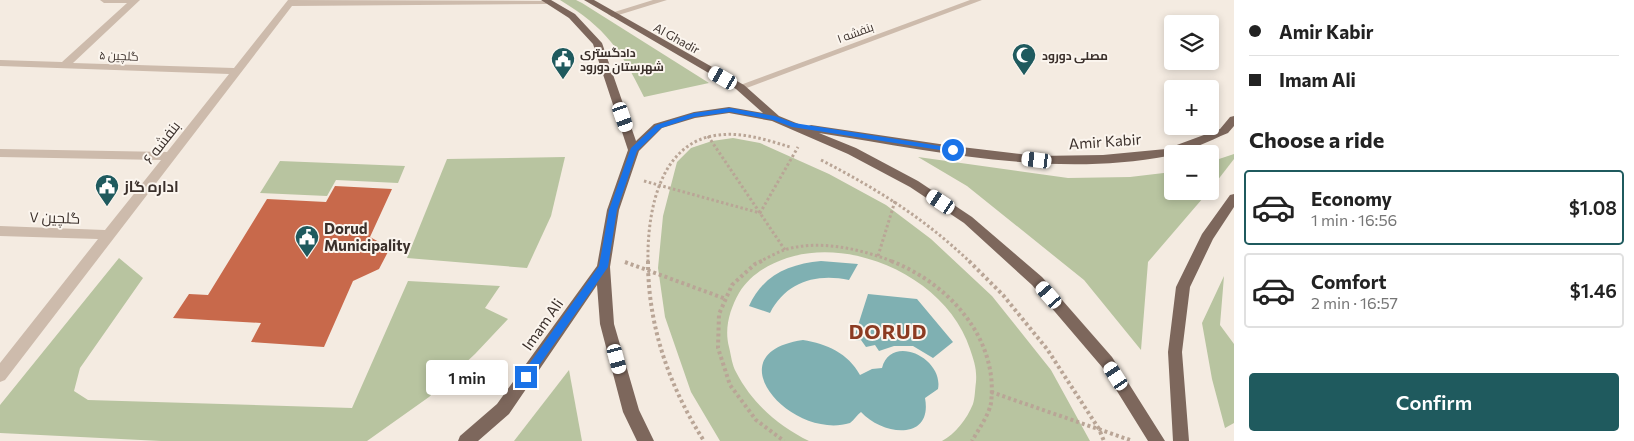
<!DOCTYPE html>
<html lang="en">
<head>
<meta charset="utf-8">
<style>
  :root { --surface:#fff; --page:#f6f6f6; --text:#222; --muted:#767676; --line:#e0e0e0; --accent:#1f5a5e }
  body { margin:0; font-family:Commissioner,Cairo,sans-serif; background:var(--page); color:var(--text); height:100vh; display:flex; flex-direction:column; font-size:19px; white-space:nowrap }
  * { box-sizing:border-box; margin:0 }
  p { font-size:16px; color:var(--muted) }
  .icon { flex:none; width:28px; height:28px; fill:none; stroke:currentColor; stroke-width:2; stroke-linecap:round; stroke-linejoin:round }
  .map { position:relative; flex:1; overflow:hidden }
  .drawer { display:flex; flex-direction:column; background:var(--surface); width:400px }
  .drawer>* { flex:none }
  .hud { display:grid; align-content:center; height:110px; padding:0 15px; background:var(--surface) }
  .fabs { position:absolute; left:1164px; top:15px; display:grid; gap:10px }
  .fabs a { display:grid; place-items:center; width:55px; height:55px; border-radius:5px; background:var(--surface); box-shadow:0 2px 8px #0003; font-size:25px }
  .end { position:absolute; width:22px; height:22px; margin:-11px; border:6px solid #1a73e8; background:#fff; box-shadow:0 0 0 2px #fff }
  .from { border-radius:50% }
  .bubble { position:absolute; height:35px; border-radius:5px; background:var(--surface); box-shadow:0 2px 8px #0003; font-size:16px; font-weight:600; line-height:35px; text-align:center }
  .car { position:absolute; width:15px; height:30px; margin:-15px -8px; border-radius:6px; box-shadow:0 0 4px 1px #0007; background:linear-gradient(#fff 24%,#345 0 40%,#fff 0 76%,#345 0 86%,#fff 0) }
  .hud b { display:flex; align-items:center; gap:18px; height:48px; font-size:19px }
  .hud b+b { border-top:1px solid var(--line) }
  .hud i { width:12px; height:12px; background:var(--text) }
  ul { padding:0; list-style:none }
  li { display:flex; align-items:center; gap:15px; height:75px; margin:0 10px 8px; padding:0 5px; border:2px solid var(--line); border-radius:5px }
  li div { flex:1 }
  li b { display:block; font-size:19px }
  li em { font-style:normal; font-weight:600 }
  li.active { border-color:var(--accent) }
  li>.icon { width:45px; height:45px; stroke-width:1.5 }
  h2 { padding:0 15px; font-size:22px; line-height:60px }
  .button { display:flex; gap:10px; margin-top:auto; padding:10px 15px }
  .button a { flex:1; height:58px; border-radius:5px; background:var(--accent); color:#fff; font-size:20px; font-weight:600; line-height:58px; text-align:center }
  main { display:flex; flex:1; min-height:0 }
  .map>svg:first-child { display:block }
  .green { fill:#b8c4a0 }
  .water { fill:#7fb0b2 }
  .building { fill:#c8694b }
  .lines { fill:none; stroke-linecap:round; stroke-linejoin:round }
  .path-far1 { stroke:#b9a596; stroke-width:3; stroke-dasharray:2.5 2.5; stroke-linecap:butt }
  .path { stroke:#b9a596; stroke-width:4; stroke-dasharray:3 3; stroke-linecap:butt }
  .minor { fill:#cdbbac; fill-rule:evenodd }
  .major { fill:#7d675c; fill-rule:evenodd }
  .route { fill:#1a73e8 }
  .labels { text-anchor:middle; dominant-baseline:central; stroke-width:4; stroke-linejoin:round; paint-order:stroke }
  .far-street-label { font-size:12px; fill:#3b302b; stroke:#fbf5ee }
  .far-poi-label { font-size:12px; font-weight:bold; fill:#3b302b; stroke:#fbf5ee; text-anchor:start }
  .street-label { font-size:15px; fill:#3b302b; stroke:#fbf5ee }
  .poi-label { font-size:15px; font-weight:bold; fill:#3b302b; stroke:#fbf5ee; text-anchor:start }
  .district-label { font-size:20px; font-weight:bold; letter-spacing:1px; fill:#8c3b22; stroke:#fbf5ee }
</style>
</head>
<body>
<main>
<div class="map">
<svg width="1234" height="441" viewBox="0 0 1234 441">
  <rect width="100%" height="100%" fill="#f4ebe1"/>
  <!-- green -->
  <g class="green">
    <path d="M560,0H576L582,3L709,83L644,97C621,50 606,28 560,0Z"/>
    <path d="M733,138L760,143L829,174L886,205L931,239L992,296L1051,370L1090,441H942C955,434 967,419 973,404C975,398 975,389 976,382C977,369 974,361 970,349C948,280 855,236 787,258C767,265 750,275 739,293C730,309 724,328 729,347C731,355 732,365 736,372C752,403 778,426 809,441H720L691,392L665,317L658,268L663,216L677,162L691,148L712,141Z"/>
    <path d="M1234,154V159L1210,190V162Z"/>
    <path d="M565,157L551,216L527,268L407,258L447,159Z"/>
    <path d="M918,157L1068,178L1130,177L1172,172V191H1209L1148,262L1141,350L1084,280L967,186Z"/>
    <path d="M280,161L405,166L398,183L336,180L327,196L260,193Z"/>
    <path d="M119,258L143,278L80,368L74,391L88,400L352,408L408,281L500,286L485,308L508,319L475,354L429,397L367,441H161L0,433V405Z"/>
    <path d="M1224,276L1220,325L1234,344V423L1225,428L1212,379L1202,323Z"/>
    <path d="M569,370L582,441H514Z"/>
  </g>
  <!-- water -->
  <g class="water">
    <path d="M821,261L858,264L849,280C816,273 786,282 770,313L749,306C763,275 789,264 821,261Z"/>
    <path d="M868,294L917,299L953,342L933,358L913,346H894L879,351L875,345L866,347L861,340L853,341Z"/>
    <path d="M803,340C827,344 848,353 860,375L872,369L882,368C891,333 944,358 938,389L925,398C933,441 883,436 861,412C857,415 854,420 850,423C792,441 712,353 803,340Z"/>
  </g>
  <!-- building -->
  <path class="building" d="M335,186L392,189L370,237L390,248L379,269L353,281L324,347L251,342L261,323L173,318L189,294L208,295L267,199L326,202Z"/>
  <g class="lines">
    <!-- path-far1 -->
    <g class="path-far1">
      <path d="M708,136L785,250"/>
      <path d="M821,160C877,189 924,218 970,262"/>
      <path d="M644,181L760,213L798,147"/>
      <path d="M878,256L895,201"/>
      <path d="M648,262C647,213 659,141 719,135C743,132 767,140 790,147"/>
      <path d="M759,262C767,258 776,253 784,250C819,239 861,249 894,262"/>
    </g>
    <!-- path -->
    <g class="path">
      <path d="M648,261C648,326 669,386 704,441"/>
      <path d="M762,261L755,264L732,285L719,314L718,348L730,385L756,420L784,441"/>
      <path d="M891,261C948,283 999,338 991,403C989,415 978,430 972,441"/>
      <path d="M969,261L1003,295L1047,349L1099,429L1104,441"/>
      <path d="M625,262L726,299"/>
      <path d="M991,392L1130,440"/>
    </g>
    <!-- minor -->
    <g class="minor">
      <path d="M100,0H140L73,63L234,68L288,0L550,1L546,4L292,6L5,380L0,382V363L98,239L0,236V226L105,230L161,160L0,157V149L167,152L229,74L0,66V60L62,62L127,3H104Z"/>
      <path d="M653,0H667L612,17L608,14Z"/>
      <path d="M970,0H982L744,89H736L735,87Z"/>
    </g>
    <!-- major -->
    <g class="major">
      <path d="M541,0H551L575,14L602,43L636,141L654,124L694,112L729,107L763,113L736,89L584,0H594L744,85L779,116L806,127L811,125L953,146L1037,156L1103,155L1166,149L1220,129L1230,117L1234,116V126L1228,133C1209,141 1187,152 1168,156C1052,178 933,151 819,133L856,148L918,181L972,217L1042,277L1112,357L1165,441H1148L1102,367L1032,285L964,223L910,187L848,154L772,121L729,113L695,118L662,128L639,151L619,210L610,267L614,324L639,410L654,441H637L623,412L600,324L597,285L509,414L478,441H458L460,436L497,404L597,266L607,210L628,150L593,44L569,18Z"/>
      <path d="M1234,194V207L1213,239L1190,287L1182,352L1189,441H1173L1168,352L1176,287L1202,234L1230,195Z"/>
    </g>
  </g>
  <!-- route -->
  <path class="route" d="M730,108L775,116L794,123L953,148L957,150L953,152L792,127L773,120L730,112L694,117L661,128L637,151L617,210L608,267L529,380H522V374L599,266L609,210L631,148L656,125L694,113Z"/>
  <!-- icons -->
  <defs>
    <g id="mosque-pin" transform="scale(1.25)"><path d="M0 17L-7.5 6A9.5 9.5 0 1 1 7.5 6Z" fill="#1f5a5e" stroke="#fbf5ee"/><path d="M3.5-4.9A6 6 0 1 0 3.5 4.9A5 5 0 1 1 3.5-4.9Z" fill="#fff"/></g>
    <g id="civic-pin" transform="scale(1.25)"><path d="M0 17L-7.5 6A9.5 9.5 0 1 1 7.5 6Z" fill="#1f5a5e" stroke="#fbf5ee"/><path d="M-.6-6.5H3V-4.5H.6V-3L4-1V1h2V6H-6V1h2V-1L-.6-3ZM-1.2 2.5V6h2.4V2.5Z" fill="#fff"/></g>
  </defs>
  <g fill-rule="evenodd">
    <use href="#mosque-pin" x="1024" y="55"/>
    <use href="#civic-pin" x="563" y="59"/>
    <use href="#civic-pin" x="107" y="186"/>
    <use href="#civic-pin" x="307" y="237"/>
  </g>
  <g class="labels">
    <!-- far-street labels -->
    <g class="far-street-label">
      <text transform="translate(855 32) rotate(-20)">بنفشه ۱</text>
      <text transform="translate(677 38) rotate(29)">Al Ghadir</text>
      <text transform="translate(119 55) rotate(2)">گلچین ۵</text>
    </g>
    <!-- far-poi labels -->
    <g class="far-poi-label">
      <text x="580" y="52">دادگستری<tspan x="580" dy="14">شهرستان دورود</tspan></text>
      <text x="1042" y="55">مصلی دورود</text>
    </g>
    <!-- street labels -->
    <g class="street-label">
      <text transform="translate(1105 141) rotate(-4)">Amir Kabir</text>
      <text transform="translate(161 142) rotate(-52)">بنفشه ۶</text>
      <text transform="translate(55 217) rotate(2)">گلچین ۷</text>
      <text transform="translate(542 324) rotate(-55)">Imam Ali</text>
    </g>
    <!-- poi labels -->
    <g class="poi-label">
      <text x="124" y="186">اداره گاز</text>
      <text x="324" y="228">Dorud<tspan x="324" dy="17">Municipality</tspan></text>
    </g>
    <!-- district labels -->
    <g class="district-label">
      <text x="888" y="331">DORUD</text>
    </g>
  </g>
</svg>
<div class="fabs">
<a><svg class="icon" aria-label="layers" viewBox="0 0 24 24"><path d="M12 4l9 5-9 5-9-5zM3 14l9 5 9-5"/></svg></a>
<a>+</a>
<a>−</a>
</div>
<i class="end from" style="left:953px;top:150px"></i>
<i class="end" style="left:526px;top:377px"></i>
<div class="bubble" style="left:426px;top:360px;width:82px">1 min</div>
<i class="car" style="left:723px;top:78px;rotate:300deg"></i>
<i class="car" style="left:623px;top:117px;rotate:161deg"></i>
<i class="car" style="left:1037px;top:160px;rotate:277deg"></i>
<i class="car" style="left:941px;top:202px;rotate:304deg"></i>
<i class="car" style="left:1049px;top:295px;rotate:319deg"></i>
<i class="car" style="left:617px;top:359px;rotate:165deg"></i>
<i class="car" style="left:1116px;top:376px;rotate:327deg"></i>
</div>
<section class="drawer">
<div class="hud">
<b><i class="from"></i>Amir Kabir</b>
<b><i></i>Imam Ali</b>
</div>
<h2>Choose a ride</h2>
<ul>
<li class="active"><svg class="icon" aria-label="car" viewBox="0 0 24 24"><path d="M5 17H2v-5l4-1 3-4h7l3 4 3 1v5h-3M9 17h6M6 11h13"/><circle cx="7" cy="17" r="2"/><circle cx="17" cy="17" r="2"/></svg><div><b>Economy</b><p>1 min · 16:56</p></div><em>$1.08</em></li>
<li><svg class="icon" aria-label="car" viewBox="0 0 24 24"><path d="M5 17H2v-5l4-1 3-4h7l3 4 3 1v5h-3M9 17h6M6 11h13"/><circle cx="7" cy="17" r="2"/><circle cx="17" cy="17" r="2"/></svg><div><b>Comfort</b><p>2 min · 16:57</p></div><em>$1.46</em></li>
</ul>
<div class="button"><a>Confirm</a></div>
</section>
</main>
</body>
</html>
